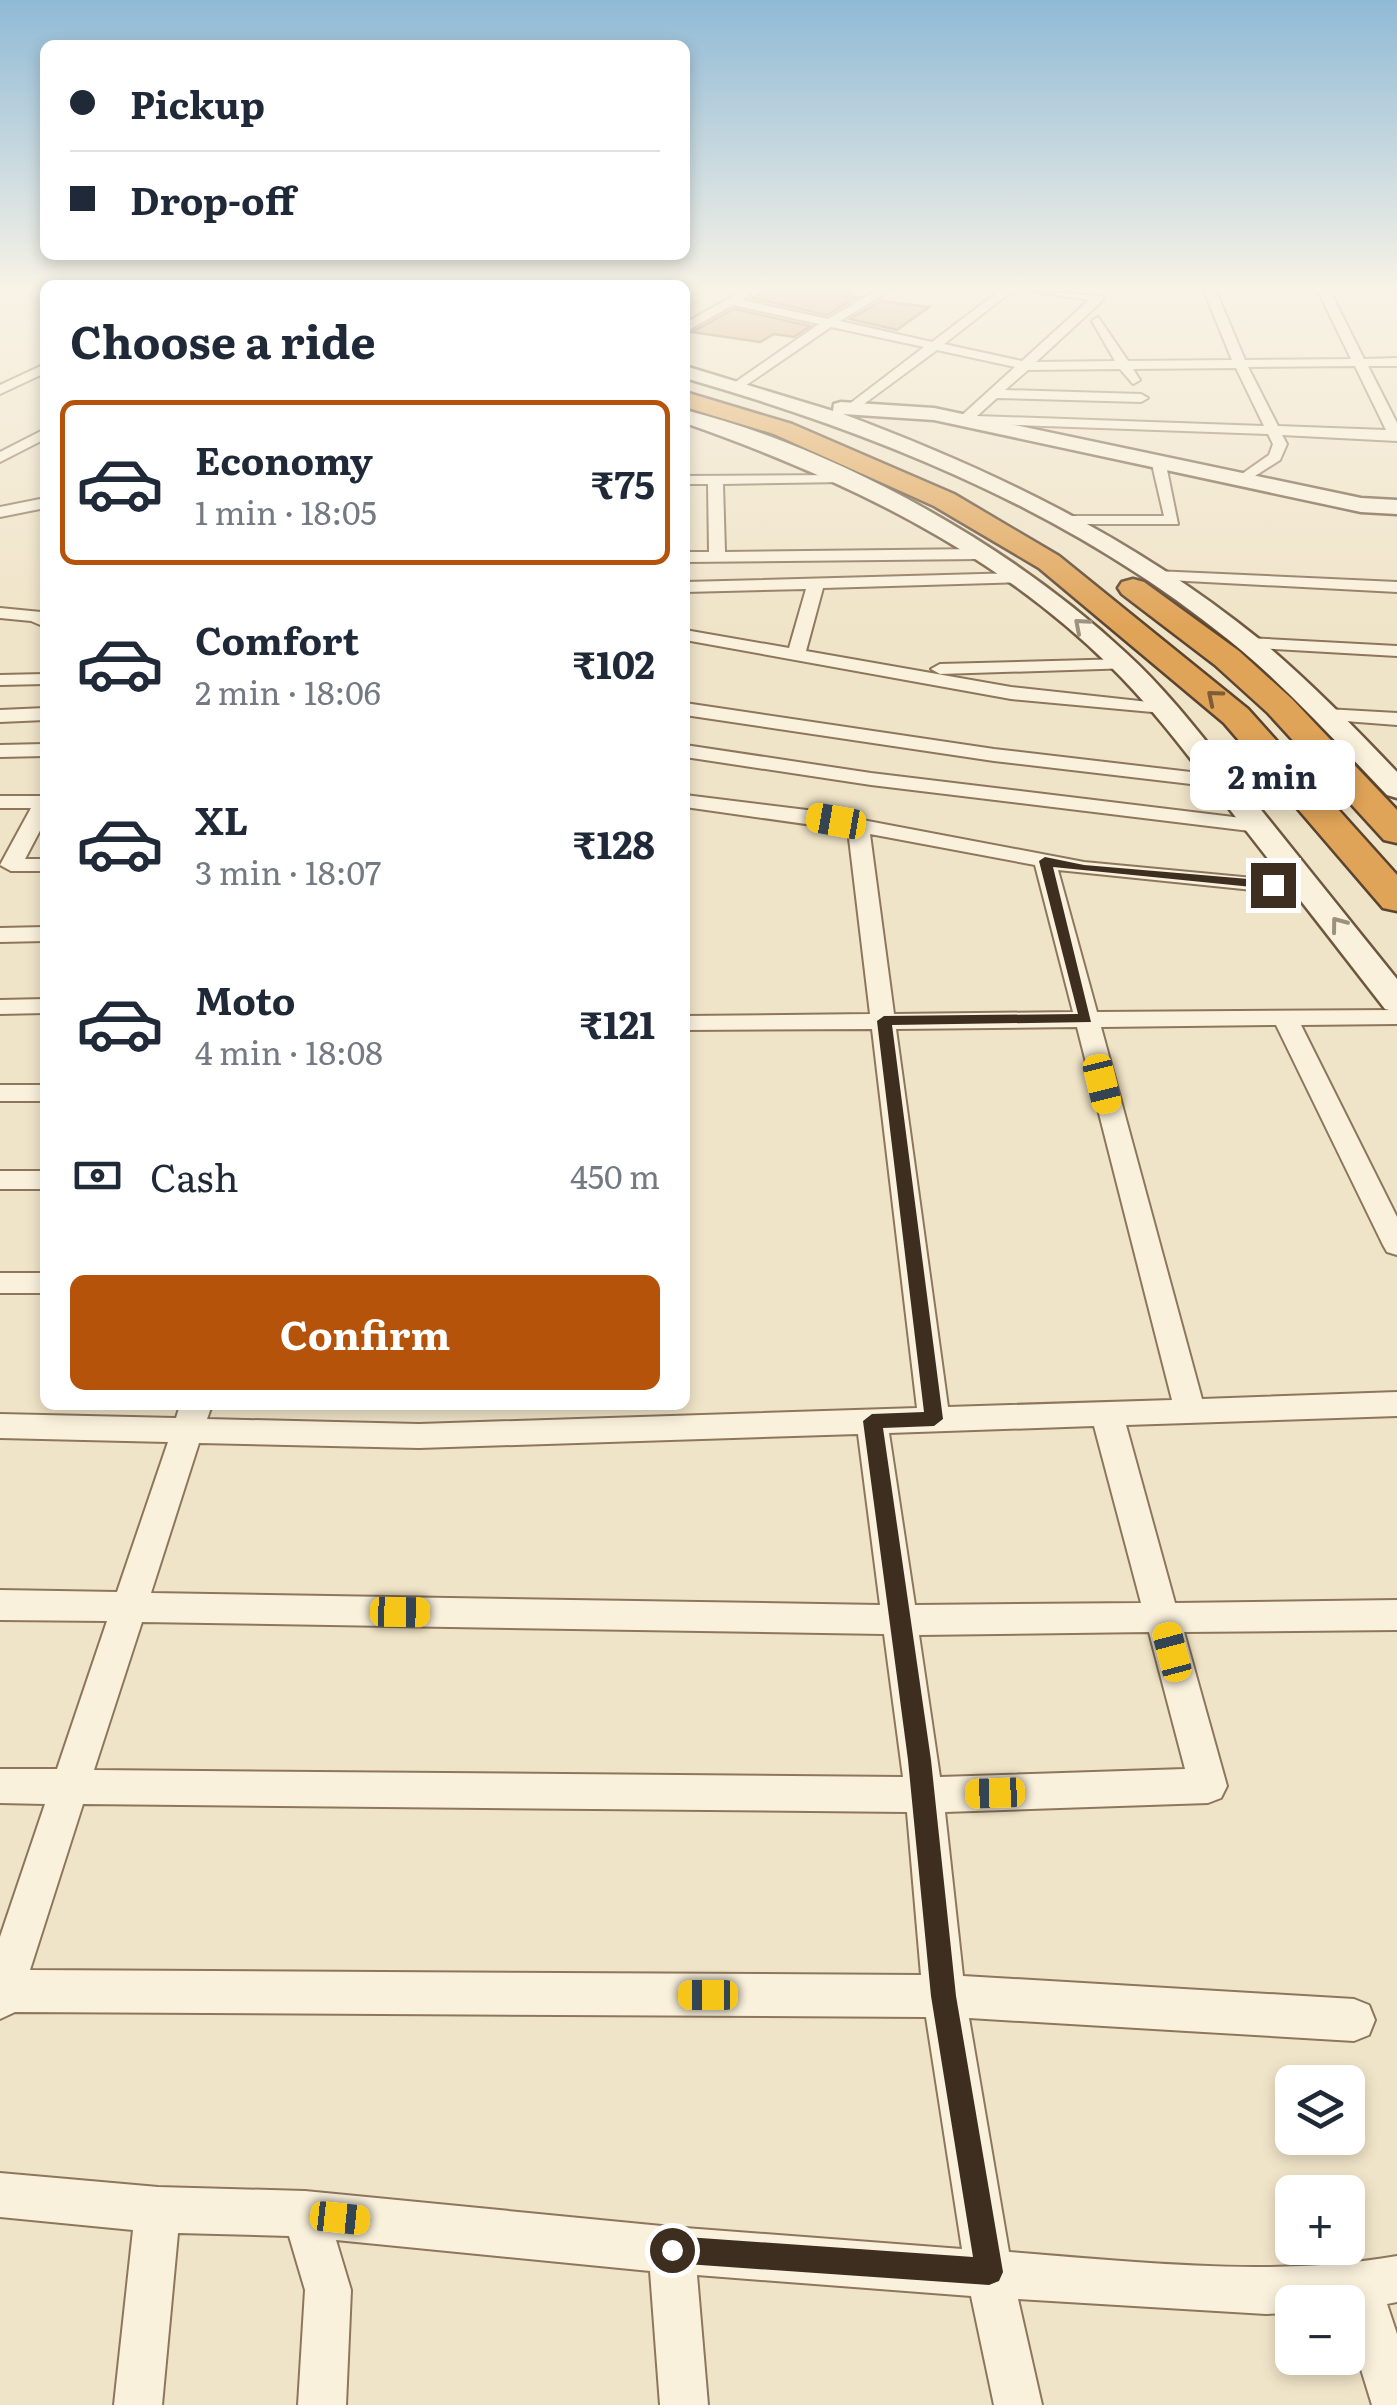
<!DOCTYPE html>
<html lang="en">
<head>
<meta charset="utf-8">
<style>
  :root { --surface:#fff; --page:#f6f6f7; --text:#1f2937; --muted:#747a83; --line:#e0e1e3; --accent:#b45309 }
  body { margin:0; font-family:Literata,serif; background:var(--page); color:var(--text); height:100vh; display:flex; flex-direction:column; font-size:38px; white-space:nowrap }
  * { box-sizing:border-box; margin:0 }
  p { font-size:32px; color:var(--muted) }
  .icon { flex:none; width:55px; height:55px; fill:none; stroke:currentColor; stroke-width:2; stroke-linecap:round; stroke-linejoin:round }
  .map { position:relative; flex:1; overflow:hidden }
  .sheet { position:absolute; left:40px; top:280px; width:650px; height:1130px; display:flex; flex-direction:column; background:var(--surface); border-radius:15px; box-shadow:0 5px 15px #0003 }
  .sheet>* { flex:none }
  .banner { position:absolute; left:40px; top:40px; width:650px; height:220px; border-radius:15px; box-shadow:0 5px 15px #0003; display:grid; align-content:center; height:220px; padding:0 30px; background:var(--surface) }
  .fabs { position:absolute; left:1275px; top:2065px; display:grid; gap:20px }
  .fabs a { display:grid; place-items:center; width:90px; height:90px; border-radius:15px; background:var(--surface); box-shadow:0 5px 15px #0003; font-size:50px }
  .end { position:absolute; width:45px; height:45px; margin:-22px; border:12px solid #3d2e20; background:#fff; box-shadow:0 0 0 5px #fff }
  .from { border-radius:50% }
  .bubble { position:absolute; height:70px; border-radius:15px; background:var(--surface); box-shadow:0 5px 15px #0003; font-size:32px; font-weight:700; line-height:70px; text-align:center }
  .car { position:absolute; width:30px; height:60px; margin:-30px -15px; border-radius:12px; box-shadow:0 0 8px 2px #0007; background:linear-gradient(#f5c518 24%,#345 0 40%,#f5c518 0 76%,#345 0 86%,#f5c518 0) }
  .banner b { display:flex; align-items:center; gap:35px; height:95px; font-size:38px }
  .banner b+b { border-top:2px solid var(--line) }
  .banner i { width:25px; height:25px; background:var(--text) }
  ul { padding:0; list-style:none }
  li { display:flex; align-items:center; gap:30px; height:165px; margin:0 20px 15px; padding:0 10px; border:5px solid transparent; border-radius:15px }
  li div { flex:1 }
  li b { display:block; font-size:38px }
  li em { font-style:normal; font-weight:700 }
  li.selected { border-color:var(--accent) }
  li>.icon { width:90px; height:90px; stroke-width:1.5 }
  h2 { padding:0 30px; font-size:45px; line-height:120px }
  .pay { display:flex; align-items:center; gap:25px; height:110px; padding:0 30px; font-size:38px }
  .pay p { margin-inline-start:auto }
  .cta { display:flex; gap:20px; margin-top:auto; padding:20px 30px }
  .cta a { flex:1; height:115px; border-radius:15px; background:var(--accent); color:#fff; font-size:40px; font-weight:700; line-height:115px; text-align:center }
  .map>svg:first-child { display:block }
  .building { fill:#cf9f7d; stroke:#8d5f41; stroke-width:2.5 }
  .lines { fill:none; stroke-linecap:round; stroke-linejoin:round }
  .street-casing { stroke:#8d765c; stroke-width:4 }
  .secondary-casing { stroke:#6f573f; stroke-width:5 }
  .highway-casing { stroke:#5b4430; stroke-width:5 }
  .street { fill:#faf1dc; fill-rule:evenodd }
  .secondary { fill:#faf1dc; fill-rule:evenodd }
  .highway { fill:#e0a458; fill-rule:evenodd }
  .oneway { stroke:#9c907e }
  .oneway2 { stroke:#7e5d36 }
  .route { fill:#3d2e20 }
</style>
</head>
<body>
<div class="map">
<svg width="1397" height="2405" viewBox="0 0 1397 2405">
  <rect width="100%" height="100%" fill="#f0e4c8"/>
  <!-- building -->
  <g class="building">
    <path d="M766,291H852L845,296L857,297L827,315L752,298Z"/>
    <path d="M881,301L929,307L897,330L850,319Z"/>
    <path d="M734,309L810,326L794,337L774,334L760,342L692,332Z"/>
  </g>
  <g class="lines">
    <!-- street casing -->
    <g class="street-casing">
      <g id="street">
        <path d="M742,291L750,294L742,300L828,319L875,291H889L840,321L932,342L999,291H1012L944,344L1022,361L1089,300L1030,291L1103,296V300L1036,362L1115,361L1092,321L1098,317L1128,361L1232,360L1204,291H1216L1245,360L1351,359L1318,291H1330L1364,359L1397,358V366H1368L1397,423V441L1282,435L1287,444L1280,460L1244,483L1239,482V476L1269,455L1273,444L1268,434L960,423V417L1015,367L937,350L853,412L846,408L848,405L924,347L831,327L739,390L732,386L734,383L819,324L733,305L685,332V323ZM1355,366L1386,430L1278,426L1248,367ZM1236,368L1264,426L977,416L997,398L1141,402L1148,398L1141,394L1005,390L1028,370L1120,369L1133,384L1140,380L1133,369Z"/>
        <path d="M45,364V373L0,394V385Z"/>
        <path d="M45,429V439L0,462V452Z"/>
        <path d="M1158,456L1165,460L1178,524H1064L1061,521L1069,516H1164L1151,460Z"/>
        <path d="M841,475L846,476V482L723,484L725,552L980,549L988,554L980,559L685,562V552H709L708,484H685V476Z"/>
        <path d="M45,498V508L0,517V507Z"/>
        <path d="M1155,571L1397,582V592L1149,579L1147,576Z"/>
        <path d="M1022,573L1028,574V582L823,588L806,651L1011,687L1167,704L1174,706V714L1011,699L685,640V630L789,648L806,589L685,592V582Z"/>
        <path d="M0,608L41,612L45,615V627L31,621L0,618Z"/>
        <path d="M1248,638L1397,646V656L1242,647V639Z"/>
        <path d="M1126,659L1135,664L1132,668L940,674L931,669L940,664Z"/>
        <path d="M45,674V684L0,685V675Z"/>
        <path d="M685,703L994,749L1225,776L1235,782L1225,788L994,761L685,715Z"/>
        <path d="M45,708V720L0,722V710Z"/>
        <path d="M1326,709L1397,713V725L1319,719L1317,715Z"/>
        <path d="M45,744V756L0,757V745Z"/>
        <path d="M685,745L871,773L1258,820L1268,826L1258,832L871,785L685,757Z"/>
        <path d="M685,795L815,811L1084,862L1318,884L1321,889L1318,894L1310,896L1058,870L1097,1012L1397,1010V1024L1301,1025L1397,1217V1255L1387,1252L1383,1245L1276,1025L1101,1027L1202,1399L1397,1392V1416L1126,1425L1175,1603L1397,1600V1630L1184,1632L1227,1786L1221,1798L1208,1803L945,1812L963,1976L1354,1999L1369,2005L1375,2020L1369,2035L1354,2041L969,2018L1009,2252C1137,2262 1270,2278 1397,2256V2302L1387,2304L1397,2334V2405H1372L1348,2327V2302H1292V2313L1266,2314L1018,2299L1042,2405H994L971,2296L697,2275L708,2405H660L650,2271L336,2240L351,2290L346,2405H298L305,2290L289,2236L178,2233L162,2405H114L133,2230L0,2217V2173L158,2187L305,2191L672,2227L962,2249L926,2017L15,2012L0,2019V1937L45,1804L0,1803V1769H57L107,1621L0,1620V1590L117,1592L168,1442L0,1438V1414L176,1418L180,1405H212L207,1419L419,1424L917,1408L872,1029L685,1030V1016L870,1014L848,830L685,807ZM870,834L1035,865L1073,1012L894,1014ZM1077,1027L1172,1400L948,1407L896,1029ZM1094,1426L1141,1603L915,1605L889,1433ZM858,1434L880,1605L151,1593L199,1443L419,1448ZM142,1622L884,1634L903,1777L94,1770ZM1149,1632L1185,1769L940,1777L919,1635ZM83,1804L907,1812L921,1975L30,1970Z"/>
        <path d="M0,796H45V821L25,859H45V871H11L0,865L31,808H0Z"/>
        <path d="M45,927V941L0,942V928Z"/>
        <path d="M45,999V1013L0,1014V1000Z"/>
        <rect x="0" y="1085" width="45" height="16"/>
        <rect x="0" y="1171" width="45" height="18"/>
        <rect x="0" y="1273" width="45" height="20"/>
      </g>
    </g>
    <!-- secondary casing -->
    <g class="secondary-casing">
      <g id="secondary">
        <path d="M685,366L833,411L834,404L841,402L934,408L1361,498L1397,500V514L1361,512L934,420L843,414C993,470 1134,538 1259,639C1308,680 1353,726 1397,772V798L1387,795C1340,746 1293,694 1241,650C1079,515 886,436 685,378Z"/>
        <path d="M685,410C837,448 1012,546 1126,653C1171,694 1207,743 1245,790C1296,853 1346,916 1397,979V1012L1385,1009C1334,943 1282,877 1231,811C1192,761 1155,710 1110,666C992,549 839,477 685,423Z"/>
      </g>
    </g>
    <!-- highway casing -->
    <g class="highway-casing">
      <g id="highway">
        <path d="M685,392L792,424L954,494L1059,556L1248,709L1397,875V911L1383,908L1224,723L1039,568L934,506L774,434L685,407Z"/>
        <path d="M1133,579L1144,582L1239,651L1292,699L1397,810V843L1384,840L1268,713L1215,665L1122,594L1118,588L1122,582Z"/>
      </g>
    </g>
    <!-- street -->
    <use href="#street" class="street"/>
    <!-- secondary -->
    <use href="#secondary" class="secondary"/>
    <!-- highway -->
    <use href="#highway" class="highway"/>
  </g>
  <!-- one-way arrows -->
  <defs><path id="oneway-chevron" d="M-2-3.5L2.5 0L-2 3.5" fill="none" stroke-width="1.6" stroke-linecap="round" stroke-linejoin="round" transform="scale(2.5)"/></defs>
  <g class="oneway">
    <use href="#oneway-chevron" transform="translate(1081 625) rotate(-139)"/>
    <use href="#oneway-chevron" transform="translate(1338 924) rotate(-127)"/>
  </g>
  <use class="oneway2" href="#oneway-chevron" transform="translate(1214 697) rotate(-140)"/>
  <!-- sky -->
  <linearGradient id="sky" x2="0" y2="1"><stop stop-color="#8fbad6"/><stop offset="0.46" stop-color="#f8f3e6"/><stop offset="1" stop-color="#f8f3e6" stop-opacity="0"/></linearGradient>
  <rect width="1397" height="628" fill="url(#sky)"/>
  <!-- route -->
  <path class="route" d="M1045,857L1084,865L1273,881L1279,885L1273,889L1053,867L1091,1022L892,1025L943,1419L934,1426L883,1428L931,1760L956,1996L1003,2272L999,2281L989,2285L672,2263L663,2259L659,2250L663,2240L672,2236L973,2257L931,1996L908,1760L863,1421L872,1414L924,1412L877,1021L884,1016L1078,1014L1039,861Z"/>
</svg>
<div class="fabs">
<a><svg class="icon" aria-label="layers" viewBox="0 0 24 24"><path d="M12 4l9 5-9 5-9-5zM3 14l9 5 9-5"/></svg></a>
<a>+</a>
<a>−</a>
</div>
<i class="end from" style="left:672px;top:2250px"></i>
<i class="end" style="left:1273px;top:885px"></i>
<div class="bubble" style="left:1190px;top:740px;width:165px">2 min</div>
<i class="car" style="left:836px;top:821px;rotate:280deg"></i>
<i class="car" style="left:1102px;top:1084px;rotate:166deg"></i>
<i class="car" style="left:400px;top:1612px;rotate:91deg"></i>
<i class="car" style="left:1172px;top:1652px;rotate:345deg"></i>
<i class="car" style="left:995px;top:1793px;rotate:268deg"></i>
<i class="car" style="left:708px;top:1995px;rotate:270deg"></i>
<i class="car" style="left:340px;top:2218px;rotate:96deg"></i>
<div class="banner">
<b><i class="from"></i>Pickup</b>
<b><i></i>Drop-off</b>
</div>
<section class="sheet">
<h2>Choose a ride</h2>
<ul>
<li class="selected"><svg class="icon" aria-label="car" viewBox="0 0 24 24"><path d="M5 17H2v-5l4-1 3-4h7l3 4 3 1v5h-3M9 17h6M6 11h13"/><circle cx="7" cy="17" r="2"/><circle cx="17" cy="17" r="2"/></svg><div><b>Economy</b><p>1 min · 18:05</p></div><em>₹75</em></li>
<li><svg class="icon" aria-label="car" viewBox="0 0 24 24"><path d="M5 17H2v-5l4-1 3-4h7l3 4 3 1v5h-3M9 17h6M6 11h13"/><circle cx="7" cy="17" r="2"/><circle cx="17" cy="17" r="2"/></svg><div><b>Comfort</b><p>2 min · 18:06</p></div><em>₹102</em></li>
<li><svg class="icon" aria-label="car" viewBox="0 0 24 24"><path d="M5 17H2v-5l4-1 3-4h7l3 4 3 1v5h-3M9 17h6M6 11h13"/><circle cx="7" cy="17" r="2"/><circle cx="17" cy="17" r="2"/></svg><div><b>XL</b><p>3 min · 18:07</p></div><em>₹128</em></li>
<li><svg class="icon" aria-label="car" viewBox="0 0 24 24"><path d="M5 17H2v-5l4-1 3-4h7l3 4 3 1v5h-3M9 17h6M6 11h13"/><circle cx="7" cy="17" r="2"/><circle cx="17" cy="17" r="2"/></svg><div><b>Moto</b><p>4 min · 18:08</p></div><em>₹121</em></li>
</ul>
<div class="pay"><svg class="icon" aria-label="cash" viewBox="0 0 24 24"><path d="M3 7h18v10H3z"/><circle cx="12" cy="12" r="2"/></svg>Cash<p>450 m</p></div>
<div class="cta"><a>Confirm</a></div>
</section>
</div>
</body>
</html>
